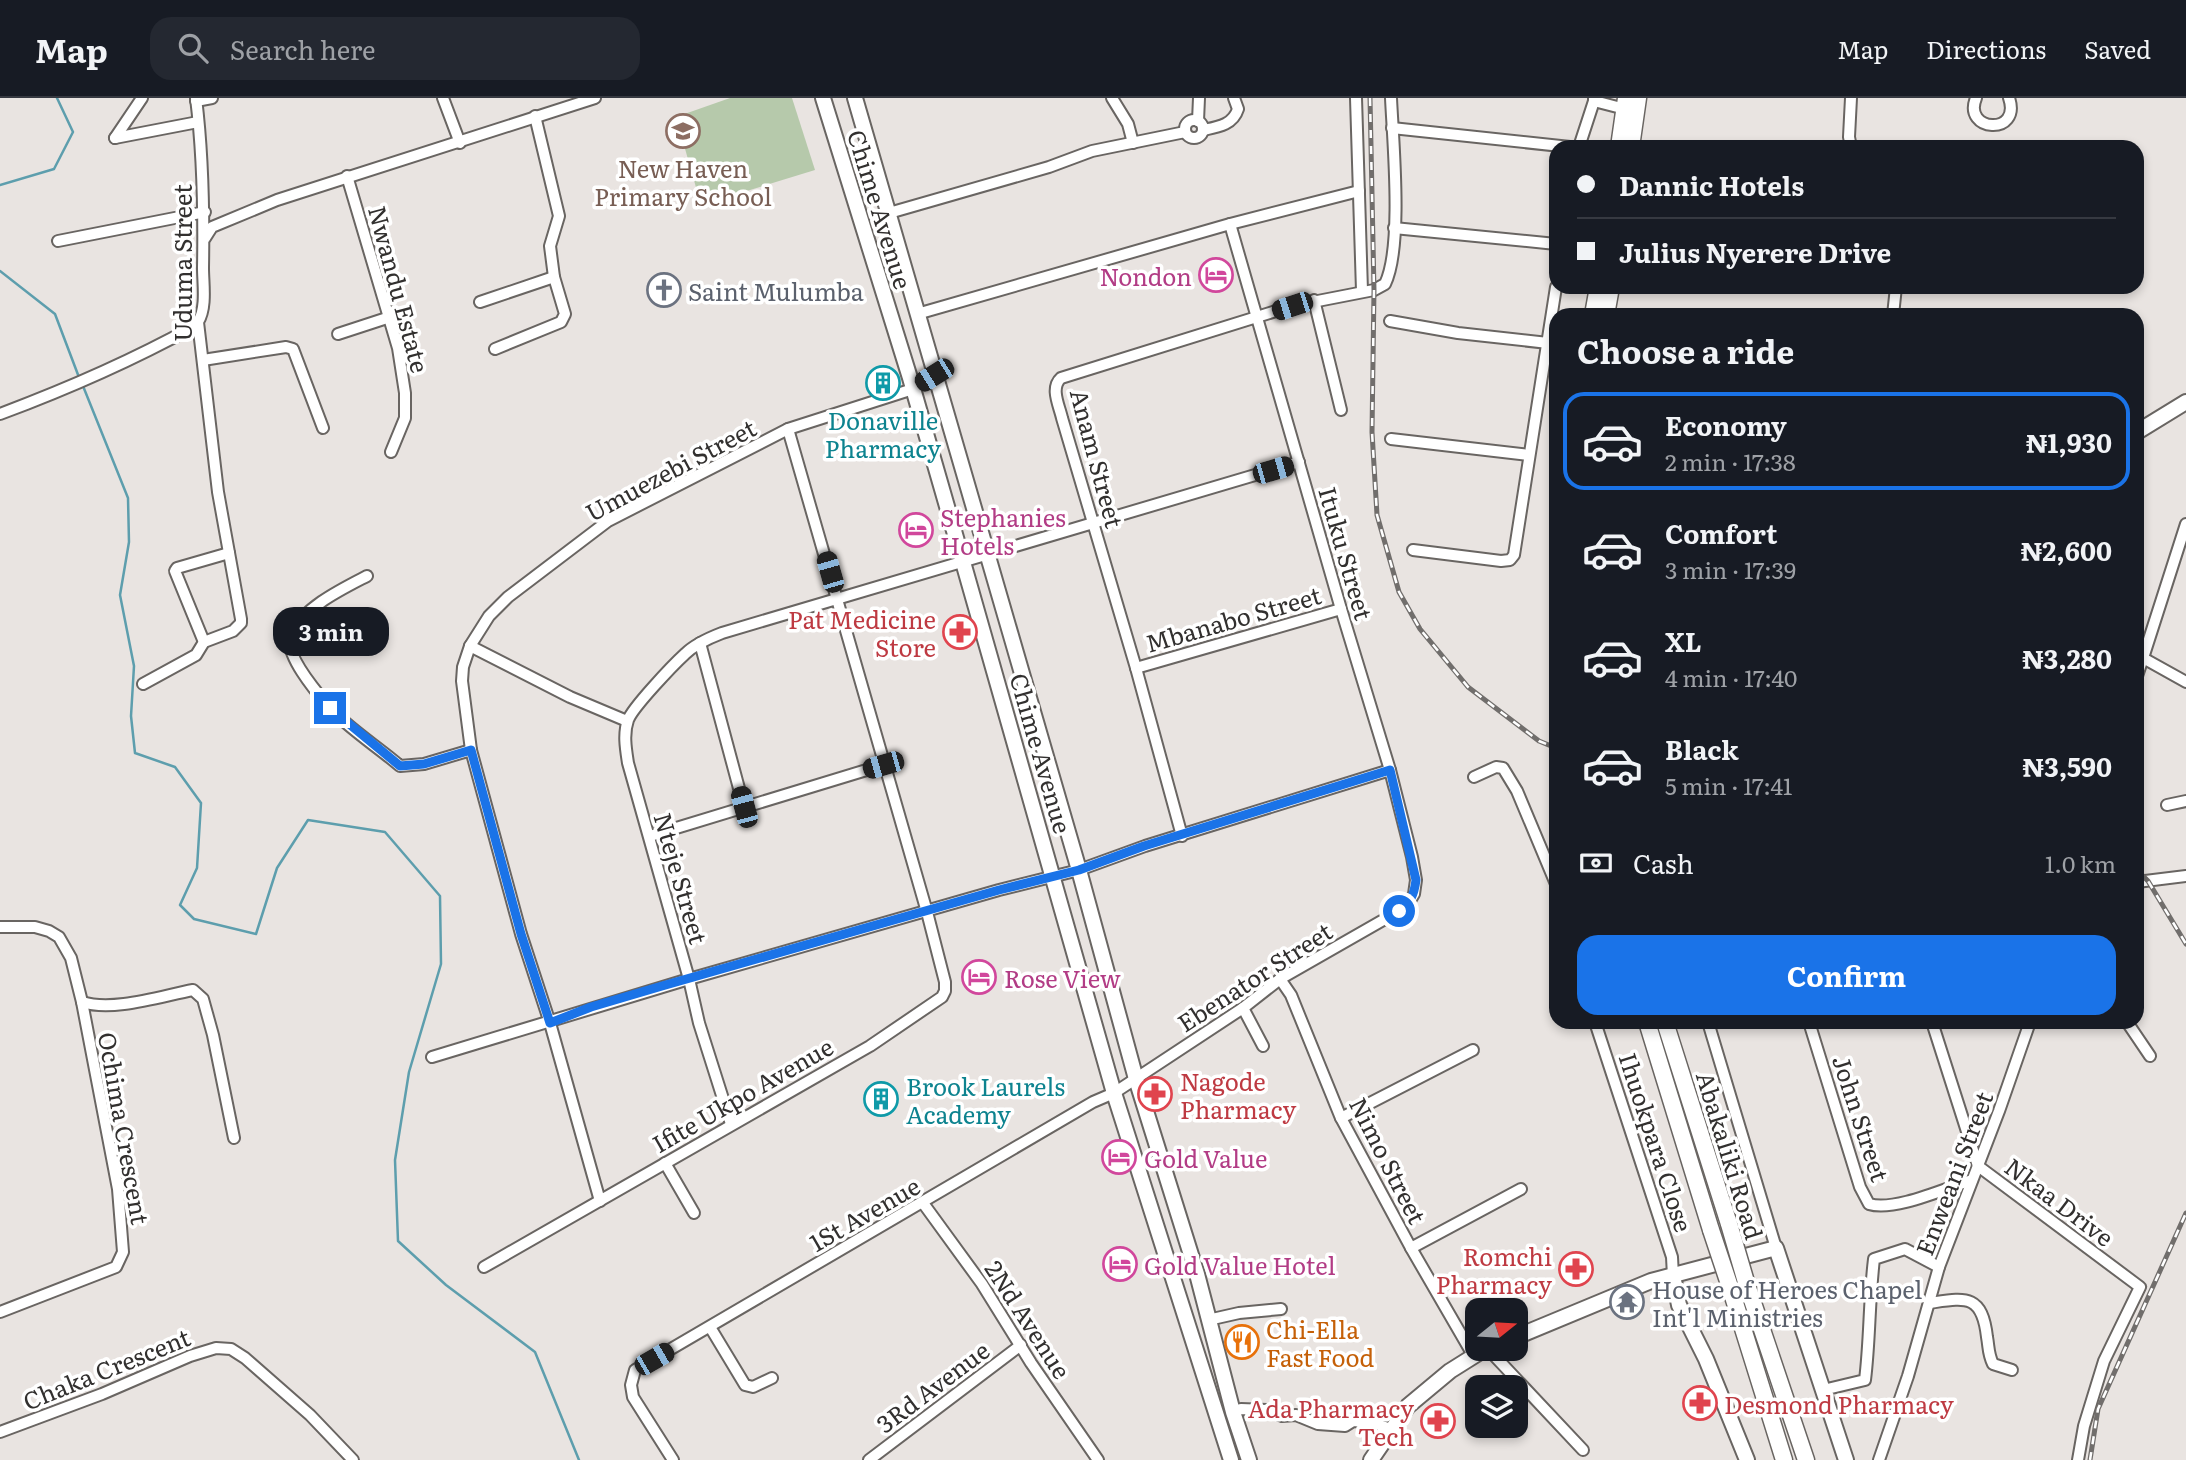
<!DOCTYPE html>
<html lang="en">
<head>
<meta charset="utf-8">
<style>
  :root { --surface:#171b24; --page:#242831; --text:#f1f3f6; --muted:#9ea1a6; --line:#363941; --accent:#1a73e8 }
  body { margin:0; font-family:Literata,serif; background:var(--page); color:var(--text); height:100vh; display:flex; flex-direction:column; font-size:26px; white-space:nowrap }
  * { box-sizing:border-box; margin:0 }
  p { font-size:23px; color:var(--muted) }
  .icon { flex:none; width:38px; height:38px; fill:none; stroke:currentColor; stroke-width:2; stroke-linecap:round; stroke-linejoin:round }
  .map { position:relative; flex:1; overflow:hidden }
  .panel { position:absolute; left:1549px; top:210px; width:595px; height:721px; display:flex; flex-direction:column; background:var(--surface); border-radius:21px; box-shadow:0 4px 10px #0003 }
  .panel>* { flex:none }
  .banner { position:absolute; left:1549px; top:42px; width:595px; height:154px; border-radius:21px; box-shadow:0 4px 10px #0003; display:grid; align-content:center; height:154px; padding:0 28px; background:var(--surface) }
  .needle { width:46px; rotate:72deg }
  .buttons { position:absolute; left:1465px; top:1200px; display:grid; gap:14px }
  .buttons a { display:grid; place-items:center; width:63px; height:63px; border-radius:14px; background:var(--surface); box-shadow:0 4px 10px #0003; font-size:35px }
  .end { position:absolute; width:32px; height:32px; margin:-16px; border:9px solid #1a73e8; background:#fff; box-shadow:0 0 0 4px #fff }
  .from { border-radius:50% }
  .bubble { position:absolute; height:49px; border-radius:21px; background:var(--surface); box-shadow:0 4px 10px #0003; font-size:23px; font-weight:700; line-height:49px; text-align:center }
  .car { position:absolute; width:21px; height:42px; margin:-21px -10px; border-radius:9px; box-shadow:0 0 5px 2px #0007; background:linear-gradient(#222 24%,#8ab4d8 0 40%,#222 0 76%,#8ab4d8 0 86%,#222 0) }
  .banner b { display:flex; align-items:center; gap:24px; height:66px; font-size:26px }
  .banner b+b { border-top:2px solid var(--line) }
  .banner i { width:18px; height:18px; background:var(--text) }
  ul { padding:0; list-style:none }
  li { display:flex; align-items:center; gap:21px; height:98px; margin:0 14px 10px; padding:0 14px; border:4px solid transparent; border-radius:21px }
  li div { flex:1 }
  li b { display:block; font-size:26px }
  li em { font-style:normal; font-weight:700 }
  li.active { border-color:var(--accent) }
  li>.icon { width:63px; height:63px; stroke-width:1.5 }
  h2 { padding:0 28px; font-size:32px; line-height:84px }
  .pay { display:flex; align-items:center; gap:18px; height:77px; padding:0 28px; font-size:26px }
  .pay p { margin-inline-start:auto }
  .primary-button { display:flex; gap:14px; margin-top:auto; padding:14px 28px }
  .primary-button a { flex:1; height:80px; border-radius:21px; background:var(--accent); color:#fff; font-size:28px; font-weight:700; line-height:80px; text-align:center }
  header { display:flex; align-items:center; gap:42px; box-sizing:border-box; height:98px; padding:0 35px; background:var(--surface); border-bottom:2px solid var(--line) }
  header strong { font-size:33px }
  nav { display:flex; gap:38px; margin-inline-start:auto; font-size:24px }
  .search { width:490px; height:63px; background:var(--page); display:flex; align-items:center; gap:18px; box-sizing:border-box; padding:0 24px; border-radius:21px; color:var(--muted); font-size:26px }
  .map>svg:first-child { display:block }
  .green { fill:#b6c9ab }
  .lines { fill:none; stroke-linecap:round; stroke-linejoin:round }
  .stream { stroke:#5d9ead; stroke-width:2.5 }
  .minor-casing { stroke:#696562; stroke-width:14 }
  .major-casing { stroke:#696562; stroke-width:18 }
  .highway-casing { stroke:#696562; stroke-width:19 }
  .minor { stroke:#fff; stroke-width:10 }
  .major { stroke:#fff; stroke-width:14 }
  .highway { stroke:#fff; stroke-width:16 }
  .rail-casing { stroke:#716e6c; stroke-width:5 }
  .rail { stroke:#fff; stroke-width:2.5; stroke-dasharray:8; stroke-linecap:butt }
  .highway-bridge-casing { stroke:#696562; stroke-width:19; stroke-linecap:butt }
  .highway-bridge { stroke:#fff; stroke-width:16 }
  .route { stroke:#1a73e8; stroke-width:9 }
  .labels { text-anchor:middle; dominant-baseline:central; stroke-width:7; stroke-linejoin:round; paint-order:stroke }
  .education-label { font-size:24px; fill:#785e54; stroke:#fff }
  .street-label { font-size:24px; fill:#32302f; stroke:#fff }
  .hotel-label { font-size:24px; fill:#b23c85; stroke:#fff; text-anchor:start }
  .worship-label { font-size:24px; fill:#5b616d; stroke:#fff; text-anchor:start }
  .culture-label { font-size:24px; fill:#0d838f; stroke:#fff }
  .health-label { font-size:24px; fill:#be3a42; stroke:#fff; text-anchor:end }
  .food-label { font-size:24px; fill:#c56008; stroke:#fff; text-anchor:start }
</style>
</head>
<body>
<header>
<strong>Map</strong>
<div class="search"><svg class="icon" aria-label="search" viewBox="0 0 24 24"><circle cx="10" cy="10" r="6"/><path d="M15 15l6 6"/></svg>Search here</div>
<nav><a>Map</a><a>Directions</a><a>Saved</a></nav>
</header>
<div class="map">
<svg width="2186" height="1362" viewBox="0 0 2186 1362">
  <rect width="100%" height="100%" fill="#e9e4e1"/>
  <!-- green -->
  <path class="green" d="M730,0H792L815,72L701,107L676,19Z"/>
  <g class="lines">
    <!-- stream -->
    <g class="stream">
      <path d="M0,87L54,71L73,34L57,0"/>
      <path d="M0,173L55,216L80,282"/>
      <path d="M83,288L128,400L129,444L120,497L134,568L131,618L135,655L175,669L201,705L197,770L180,807L194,821L256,836L277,770L308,722L385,734L440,798L441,866L409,974L395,1062L398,1143L446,1187L535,1254L579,1362"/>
    </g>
    <!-- minor casing -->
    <g class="minor-casing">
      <g id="minor">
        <path d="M443,0L460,45"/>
        <path d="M1112,0L1128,26L1133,45"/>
        <path d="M1356,0L1362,193"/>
        <path d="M1594,0V3L1625,11"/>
        <path d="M1851,0L1849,39L1851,49"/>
        <path d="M1976,0C1962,34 2022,38 2009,0"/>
        <path d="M196,3L212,0"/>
        <circle cx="1194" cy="31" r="9"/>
        <path d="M1198,23L1199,0"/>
        <path d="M1392,30L1570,49"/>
        <path d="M1203,32C1218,29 1233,27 1238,11L1234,0"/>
        <path d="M115,40L198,24"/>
        <path d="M115,40L142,0"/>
        <path d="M1579,49L1594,3"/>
        <path d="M347,78L398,250L405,295V320L391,354"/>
        <path d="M889,115L1049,69L1092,53L1185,34"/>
        <path d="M1394,130L1556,146"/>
        <path d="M205,140L212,129L277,102L595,0"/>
        <path d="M58,143L205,114"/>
        <path d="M1314,202L1341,312"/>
        <path d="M480,204L554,179"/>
        <path d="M917,216L1230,126L1359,93"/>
        <path d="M1893,217L1896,189"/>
        <path d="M1390,223L1458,235L1548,245L1556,248"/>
        <path d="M338,236L390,219"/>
        <path d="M495,251L561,224L565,216L554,179L550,148L559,118L535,18"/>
        <path d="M203,262L286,249L293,251L323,330"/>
        <path d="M0,316C67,291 131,263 193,229L198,224"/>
        <path d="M1391,341L1529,357"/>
        <path d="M1413,452L1501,463L1510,462L1514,457L1556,189"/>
        <path d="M367,478C342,491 304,509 291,536C282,554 317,595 329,609C348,630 378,649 400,668L424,666L471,652"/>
        <path d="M204,544L175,473L177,470L229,455"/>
        <path d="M700,545L744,709"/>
        <path d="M470,548L570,599L627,623"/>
        <path d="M2143,560L2186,426"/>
        <path d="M1136,570L1341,511"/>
        <path d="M2137,578L2143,560L2186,584"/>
        <path d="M143,586L196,557L204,544L233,533L241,525V521L218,394L198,224C207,209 203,186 203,170C204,113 203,57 196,0"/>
        <path d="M1474,679L1496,669L1503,670L1517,693L1556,786"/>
        <path d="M2167,707L2186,703"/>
        <path d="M650,738L883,667"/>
        <path d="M1182,738L1136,570L1062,320C1059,307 1050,290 1061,280L1292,208L1374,192L1385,186C1403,149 1393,44 1391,0"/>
        <path d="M2137,784L2186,778"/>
        <path d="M0,829H35L49,833L59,839L71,860L82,904L118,1091L123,1154L116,1169L0,1214"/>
        <path d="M1280,881L1291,897L1341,1020L1411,1150L1473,1257"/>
        <path d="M82,904C113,914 161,898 193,892L203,901L213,937L234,1040"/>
        <path d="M1243,910L1263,948"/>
        <path d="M1595,924L1672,1159L1673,1178"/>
        <path d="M1708,924L1776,1150"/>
        <path d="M1809,924L1860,1089L1869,1106C1894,1114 1946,1090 1972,1082"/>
        <path d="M1932,924L1978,1068L2140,1189L2104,1263L2084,1328L2078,1362"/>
        <path d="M2127,924L2150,958"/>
        <path d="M432,959L689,881L999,792L1079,772L1145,748L1390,672"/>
        <path d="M1341,1020L1473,952"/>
        <path d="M731,1026L699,925L689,881L628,665C626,652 623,636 628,622C633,609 673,567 685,556C695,546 709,540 722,535L1299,364"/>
        <path d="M665,1065L694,1115"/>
        <path d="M600,1103L550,925L521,836L471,652L462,583L463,569L470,548L489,518L508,499L608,423L788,331L913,291L934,277"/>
        <path d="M923,1105L982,1186L1031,1265L1098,1362"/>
        <path d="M1411,1150L1521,1091"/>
        <path d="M484,1169L870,948L942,899L945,893V884L927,814L788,331"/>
        <path d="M1929,1205C1965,1200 1982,1195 1987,1239C1989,1250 1988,1256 1993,1266L2012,1272"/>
        <path d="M1208,1222L1239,1215L1281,1211"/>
        <path d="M710,1229L745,1287L753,1289L772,1280"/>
        <path d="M1488,1251L1583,1352"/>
        <path d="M1823,1292L1865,1282C1870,1242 1869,1202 1874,1161L1905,1151L1939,1169"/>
        <path d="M1233,1314L1241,1311L1267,1312L1282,1318L1296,1317L1318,1326L1345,1328L1353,1323L1365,1324L1374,1325L1390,1331"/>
        <path d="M0,1334L102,1296L190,1258L216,1250L231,1251L245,1260L310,1317L353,1362"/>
        <path d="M673,1362L633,1299L631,1287L635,1272L1093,1004L1114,995L1243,910L1280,881L1399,813L1408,806L1414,796L1416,782L1412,759L1390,672L1341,511L1230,126"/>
        <path d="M869,1362L1021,1247"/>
        <path d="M1879,1362L1908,1278L1939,1169L1999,1013L2030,924"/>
      </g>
    </g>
    <!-- major casing -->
    <g class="major-casing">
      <g id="major">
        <path d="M823,0L910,280L963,464L1114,995L1231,1362"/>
        <path d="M855,0L1079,772L1136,981L1197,1176L1233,1314L1249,1362"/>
        <path d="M2137,334L2186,304"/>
        <path d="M1673,1178L1679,1207L1706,1261L1747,1362"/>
        <path d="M1516,1239L1651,1183L1776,1150L1846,1362"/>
        <path d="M1371,1362L1408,1308L1450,1273L1485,1251"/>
      </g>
    </g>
    <!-- highway casing -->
    <g class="highway-casing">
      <g id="highway">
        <path d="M1619,49L1626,0"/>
        <path d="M1631,49L1638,0"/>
        <path d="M1593,217L1598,189"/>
        <path d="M1606,217L1611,189"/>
        <path d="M1647,924L1711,1132"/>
        <path d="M1665,924L1729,1126"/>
        <path d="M1746,1184L1806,1362"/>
        <path d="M1731,1192L1784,1362"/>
      </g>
    </g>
    <!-- minor -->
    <use href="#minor" class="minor"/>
    <!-- major -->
    <use href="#major" class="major"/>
    <!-- highway -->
    <use href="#highway" class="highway"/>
    <!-- rail casing -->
    <g class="rail-casing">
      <g id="rail">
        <path d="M1370,0L1374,192L1372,334L1377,417L1399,494L1420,531L1468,589L1539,643L1556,650"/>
        <path d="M2137,772L2148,783L2186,846"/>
        <path d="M2090,1362L2098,1311L2186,1115"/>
      </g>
    </g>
    <!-- rail -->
    <use href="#rail" class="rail"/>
    <!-- highway-bridge casing -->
    <g class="highway-bridge-casing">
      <g id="highway-bridge">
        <path d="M1729,1126L1746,1184"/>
        <path d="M1711,1132L1731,1192"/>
      </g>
    </g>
    <!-- highway-bridge -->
    <use href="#highway-bridge" class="highway-bridge"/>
  </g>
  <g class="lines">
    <!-- route -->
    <path class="route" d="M330,610L400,668L424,666L471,652L521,836L550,925L591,909L662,888L999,792L1079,772L1144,748L1390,672L1416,782C1414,797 1411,804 1399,813"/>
  </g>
  <!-- icons -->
  <defs>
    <g id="school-ring" transform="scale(1.75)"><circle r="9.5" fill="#fff" stroke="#8d6e63" stroke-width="1.5"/><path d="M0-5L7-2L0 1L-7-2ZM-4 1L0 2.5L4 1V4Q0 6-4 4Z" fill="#8d6e63"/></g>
    <g id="hotel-ring" transform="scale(1.75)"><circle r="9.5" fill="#fff" stroke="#d1479c" stroke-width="1.5"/><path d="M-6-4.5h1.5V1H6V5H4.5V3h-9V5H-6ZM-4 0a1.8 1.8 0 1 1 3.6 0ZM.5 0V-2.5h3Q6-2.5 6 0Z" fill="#d1479c"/></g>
    <g id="church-ring" transform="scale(1.75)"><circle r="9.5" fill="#fff" stroke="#6b7280" stroke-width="1.5"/><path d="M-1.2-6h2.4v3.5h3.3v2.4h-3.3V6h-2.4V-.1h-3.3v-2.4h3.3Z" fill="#6b7280"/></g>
    <g id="building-ring" transform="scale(1.75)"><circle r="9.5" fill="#fff" stroke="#0f9aa8" stroke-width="1.5"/><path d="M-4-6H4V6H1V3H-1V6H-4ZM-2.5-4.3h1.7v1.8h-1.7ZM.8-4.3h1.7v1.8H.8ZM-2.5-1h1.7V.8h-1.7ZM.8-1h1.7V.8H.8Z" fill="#0f9aa8"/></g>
    <g id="pharmacy-ring" transform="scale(1.75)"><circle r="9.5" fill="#fff" stroke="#e0444e" stroke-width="1.5"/><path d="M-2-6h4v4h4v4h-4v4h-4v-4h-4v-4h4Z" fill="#e0444e"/></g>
    <g id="temple-ring" transform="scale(1.75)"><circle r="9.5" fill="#fff" stroke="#6b7280" stroke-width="1.5"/><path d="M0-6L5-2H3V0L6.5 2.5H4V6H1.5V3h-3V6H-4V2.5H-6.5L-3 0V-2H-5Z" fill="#6b7280"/></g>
    <g id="restaurant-ring" transform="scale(1.75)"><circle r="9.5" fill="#fff" stroke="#e8710a" stroke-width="1.5"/><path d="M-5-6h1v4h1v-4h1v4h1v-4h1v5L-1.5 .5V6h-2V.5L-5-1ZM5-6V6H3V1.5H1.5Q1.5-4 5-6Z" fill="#e8710a"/></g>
  </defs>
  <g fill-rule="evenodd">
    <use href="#school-ring" x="683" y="33"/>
    <use href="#hotel-ring" x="1216" y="177"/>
    <use href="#church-ring" x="664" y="192"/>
    <use href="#building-ring" x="883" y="285"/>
    <use href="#hotel-ring" x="916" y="432"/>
    <use href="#pharmacy-ring" x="960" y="534"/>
    <use href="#hotel-ring" x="979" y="879"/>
    <use href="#pharmacy-ring" x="1155" y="996"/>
    <use href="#building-ring" x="881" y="1001"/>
    <use href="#hotel-ring" x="1119" y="1059"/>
    <use href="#hotel-ring" x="1120" y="1166"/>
    <use href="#pharmacy-ring" x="1576" y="1171"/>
    <use href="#temple-ring" x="1627" y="1204"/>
    <use href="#restaurant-ring" x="1242" y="1244"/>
    <use href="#pharmacy-ring" x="1700" y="1305"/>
    <use href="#pharmacy-ring" x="1438" y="1323"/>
  </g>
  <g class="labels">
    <!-- education labels -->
    <g class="education-label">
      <text x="683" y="69">New Haven<tspan x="683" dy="28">Primary School</tspan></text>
    </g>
    <!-- street labels -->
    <g class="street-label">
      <text transform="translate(881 111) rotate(73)">Chime Avenue</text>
      <text transform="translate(181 165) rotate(-90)">Uduma Street</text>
      <text transform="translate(400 191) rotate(75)">Nwandu Estate</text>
      <text transform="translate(1098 360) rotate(75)">Anam Street</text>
      <text transform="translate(670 371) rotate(-28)">Umuezebi Street</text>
      <text transform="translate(1347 455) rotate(74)">Ituku Street</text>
      <text transform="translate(1233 520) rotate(-16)">Mbanabo Street</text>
      <text transform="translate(1042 655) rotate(74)">Chime Avenue</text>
      <text transform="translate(682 780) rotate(74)">Nteje Street</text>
      <text transform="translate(1254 878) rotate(-33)">Ebenator Street</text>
      <text transform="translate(742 996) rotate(-30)">Ifite Ukpo Avenue</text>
      <text transform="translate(1862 1020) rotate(72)">John Street</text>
      <text transform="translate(125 1030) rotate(80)">Ochima Crescent</text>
      <text transform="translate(1657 1044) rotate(72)">Ihuokpara Close</text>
      <text transform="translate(1731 1057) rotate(73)">Abakaliki Road</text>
      <text transform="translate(1389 1062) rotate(63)">Nimo Street</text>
      <text transform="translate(1953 1075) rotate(-69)">Enweani Street</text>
      <text transform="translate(2060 1103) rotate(37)">Nkaa Drive</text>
      <text transform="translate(864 1115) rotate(-30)">1St Avenue</text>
      <text transform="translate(1029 1221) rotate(57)">2Nd Avenue</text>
      <text transform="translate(106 1270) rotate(-22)">Chaka Crescent</text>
      <text transform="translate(932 1288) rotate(-37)">3Rd Avenue</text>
    </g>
    <!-- hotel labels -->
    <g class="hotel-label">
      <text x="1192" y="177" text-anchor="end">Nondon</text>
      <text x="940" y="418">Stephanies<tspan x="940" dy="28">Hotels</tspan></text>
      <text x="1004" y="879">Rose View</text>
      <text x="1144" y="1059">Gold Value</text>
      <text x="1144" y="1166">Gold Value Hotel</text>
    </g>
    <!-- worship labels -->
    <g class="worship-label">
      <text x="688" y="192">Saint Mulumba</text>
      <text x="1652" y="1190">House of Heroes Chapel<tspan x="1652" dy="28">Int'l Ministries</tspan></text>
    </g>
    <!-- culture labels -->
    <g class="culture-label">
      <text x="883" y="321">Donaville<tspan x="883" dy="28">Pharmacy</tspan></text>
      <text x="906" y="987" text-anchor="start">Brook Laurels<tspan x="906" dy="28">Academy</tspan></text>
    </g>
    <!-- health labels -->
    <g class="health-label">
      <text x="936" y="520">Pat Medicine<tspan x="936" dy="28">Store</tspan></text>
      <text x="1180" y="982" text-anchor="start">Nagode<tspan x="1180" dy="28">Pharmacy</tspan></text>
      <text x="1552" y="1157">Romchi<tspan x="1552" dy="28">Pharmacy</tspan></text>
      <text x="1724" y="1305" text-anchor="start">Desmond Pharmacy</text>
      <text x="1414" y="1309">Ada Pharmacy<tspan x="1414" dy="28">Tech</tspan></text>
    </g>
    <!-- food labels -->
    <g class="food-label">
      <text x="1266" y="1230">Chi-Ella<tspan x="1266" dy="28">Fast Food</tspan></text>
    </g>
  </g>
</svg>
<div class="buttons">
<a><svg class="needle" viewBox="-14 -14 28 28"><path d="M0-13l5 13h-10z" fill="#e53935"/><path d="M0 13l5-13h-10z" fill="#9ea1a6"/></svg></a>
<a><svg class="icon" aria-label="layers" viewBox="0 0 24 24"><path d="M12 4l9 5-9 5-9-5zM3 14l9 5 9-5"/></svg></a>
</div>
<i class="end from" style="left:1399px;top:813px"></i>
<i class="end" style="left:330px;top:610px"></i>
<div class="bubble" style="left:273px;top:509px;width:116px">3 min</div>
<i class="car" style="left:1292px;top:208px;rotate:252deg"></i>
<i class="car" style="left:934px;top:277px;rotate:238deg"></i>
<i class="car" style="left:1273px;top:372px;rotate:74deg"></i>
<i class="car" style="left:830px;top:474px;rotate:344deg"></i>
<i class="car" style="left:883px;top:667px;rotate:254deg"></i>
<i class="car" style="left:744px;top:709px;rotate:345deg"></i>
<i class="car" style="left:654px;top:1261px;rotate:60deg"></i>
<div class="banner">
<b><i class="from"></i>Dannic Hotels</b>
<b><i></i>Julius Nyerere Drive</b>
</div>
<section class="panel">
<h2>Choose a ride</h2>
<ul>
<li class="active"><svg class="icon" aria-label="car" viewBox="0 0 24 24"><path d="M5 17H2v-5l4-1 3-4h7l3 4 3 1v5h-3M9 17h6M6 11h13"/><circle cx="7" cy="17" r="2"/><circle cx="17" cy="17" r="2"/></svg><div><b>Economy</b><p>2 min · 17:38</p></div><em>₦1,930</em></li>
<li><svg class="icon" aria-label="car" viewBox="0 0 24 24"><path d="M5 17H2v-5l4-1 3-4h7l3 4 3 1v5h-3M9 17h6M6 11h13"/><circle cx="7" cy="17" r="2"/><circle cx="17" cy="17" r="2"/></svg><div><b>Comfort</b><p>3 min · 17:39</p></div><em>₦2,600</em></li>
<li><svg class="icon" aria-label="car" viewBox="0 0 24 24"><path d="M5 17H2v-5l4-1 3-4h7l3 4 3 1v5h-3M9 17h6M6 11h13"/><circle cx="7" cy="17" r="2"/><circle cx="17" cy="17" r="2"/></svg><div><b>XL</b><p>4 min · 17:40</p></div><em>₦3,280</em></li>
<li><svg class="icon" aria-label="car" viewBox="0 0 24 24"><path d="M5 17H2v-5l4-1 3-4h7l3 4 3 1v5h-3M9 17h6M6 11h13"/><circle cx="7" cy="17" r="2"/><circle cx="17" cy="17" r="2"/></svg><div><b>Black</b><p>5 min · 17:41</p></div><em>₦3,590</em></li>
</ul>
<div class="pay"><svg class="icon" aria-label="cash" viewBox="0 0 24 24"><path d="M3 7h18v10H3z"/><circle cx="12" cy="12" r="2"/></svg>Cash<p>1.0 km</p></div>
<div class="primary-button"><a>Confirm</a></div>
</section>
</div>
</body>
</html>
